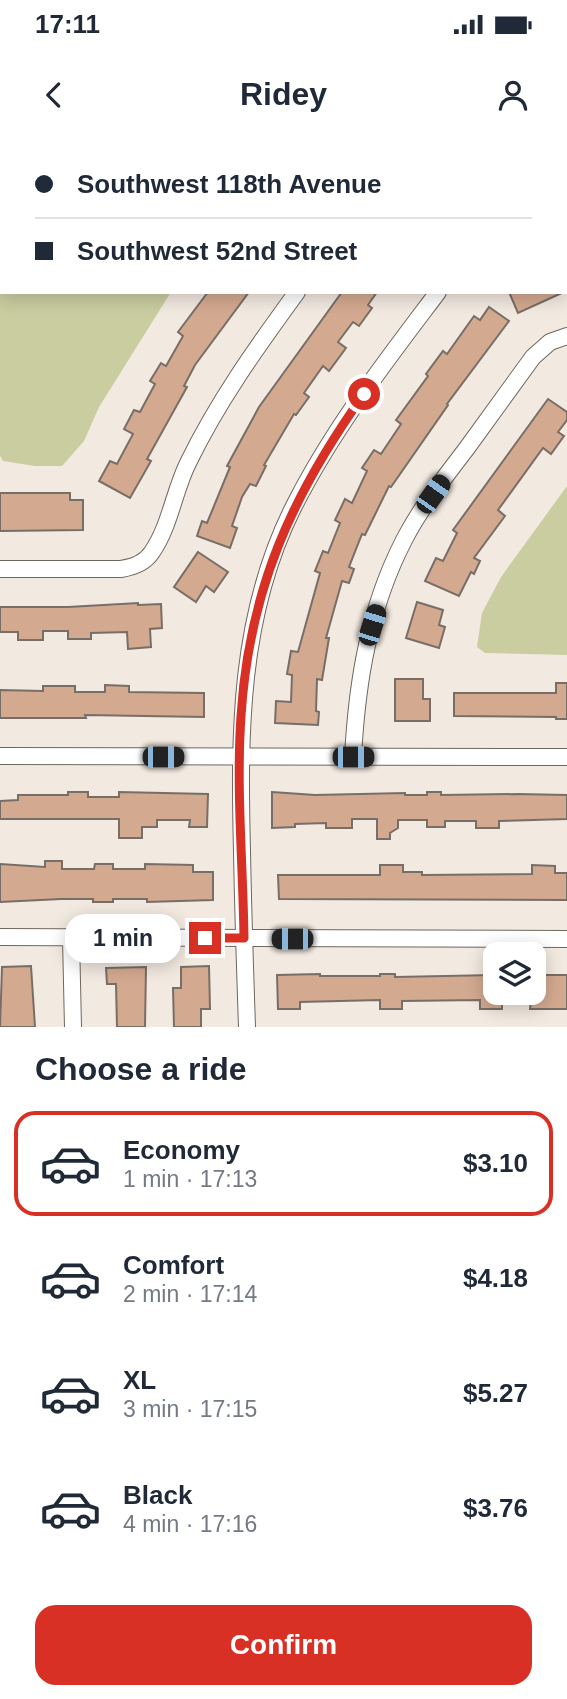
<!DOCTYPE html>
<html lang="en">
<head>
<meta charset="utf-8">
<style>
  :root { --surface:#fff; --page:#f2f2f3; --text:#1f2937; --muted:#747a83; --line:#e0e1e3; --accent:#d93025 }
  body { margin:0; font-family:Helvetica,sans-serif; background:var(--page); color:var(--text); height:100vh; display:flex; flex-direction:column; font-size:26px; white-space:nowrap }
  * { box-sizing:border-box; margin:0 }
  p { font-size:23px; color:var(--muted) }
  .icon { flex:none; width:38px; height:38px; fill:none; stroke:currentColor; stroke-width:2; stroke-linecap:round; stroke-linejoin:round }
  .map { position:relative; height:887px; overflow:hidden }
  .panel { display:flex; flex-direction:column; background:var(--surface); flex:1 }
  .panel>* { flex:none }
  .banner { position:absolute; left:0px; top:0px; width:567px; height:154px; box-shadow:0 4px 18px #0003; display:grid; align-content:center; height:154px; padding:0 35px; background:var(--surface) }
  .tools { position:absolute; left:483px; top:802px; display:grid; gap:14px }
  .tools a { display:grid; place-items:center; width:63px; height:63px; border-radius:14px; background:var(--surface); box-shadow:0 4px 18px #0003; font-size:35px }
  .end { position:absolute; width:32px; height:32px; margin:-16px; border:9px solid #d93025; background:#fff; box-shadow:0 0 0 4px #fff }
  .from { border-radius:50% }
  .bubble { position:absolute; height:49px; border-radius:21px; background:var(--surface); box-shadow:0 4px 18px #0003; font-size:23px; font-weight:800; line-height:49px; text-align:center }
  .car { position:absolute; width:21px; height:42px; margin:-21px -10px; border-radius:9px; box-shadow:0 0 5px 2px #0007; background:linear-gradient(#222 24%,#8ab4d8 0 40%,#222 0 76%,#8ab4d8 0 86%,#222 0) }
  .banner b { display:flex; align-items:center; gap:24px; height:66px; font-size:26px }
  .banner b+b { border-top:2px solid var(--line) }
  .banner i { width:18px; height:18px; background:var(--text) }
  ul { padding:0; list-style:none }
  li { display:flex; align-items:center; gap:21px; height:105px; margin:0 14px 10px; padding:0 21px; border:4px solid transparent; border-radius:21px }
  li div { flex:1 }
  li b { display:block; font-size:26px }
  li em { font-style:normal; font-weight:800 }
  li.current { border-color:var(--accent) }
  li>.icon { width:63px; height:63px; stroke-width:1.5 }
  h2 { padding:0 35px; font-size:32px; line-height:84px }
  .primary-button { display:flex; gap:14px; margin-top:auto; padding:14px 35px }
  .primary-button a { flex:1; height:80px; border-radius:21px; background:var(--accent); color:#fff; font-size:28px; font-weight:800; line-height:80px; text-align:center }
  .status { display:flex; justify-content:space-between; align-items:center; height:49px; padding:0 35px; background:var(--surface); direction:ltr }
  .status svg { height:19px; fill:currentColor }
  header { display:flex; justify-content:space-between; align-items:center; height:91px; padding:0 35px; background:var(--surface); font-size:32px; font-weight:800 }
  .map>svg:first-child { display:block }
  .water { fill:#c9cda0 }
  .building { fill:#d3a990; stroke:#786e68; stroke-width:2 }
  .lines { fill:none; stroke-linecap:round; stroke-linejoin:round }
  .street-casing { stroke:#6e675f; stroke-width:18 }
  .street { stroke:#fff; stroke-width:16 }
  .route { stroke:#d93025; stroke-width:9 }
</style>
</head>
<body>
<div class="status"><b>17:11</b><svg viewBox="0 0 49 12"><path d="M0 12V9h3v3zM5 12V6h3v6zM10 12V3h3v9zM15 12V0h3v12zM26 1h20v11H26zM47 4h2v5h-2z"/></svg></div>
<header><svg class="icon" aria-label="back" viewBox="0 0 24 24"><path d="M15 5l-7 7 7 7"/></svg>Ridey<svg class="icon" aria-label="person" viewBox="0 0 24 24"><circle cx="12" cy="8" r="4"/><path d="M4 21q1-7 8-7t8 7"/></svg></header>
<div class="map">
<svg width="567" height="887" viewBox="0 0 567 887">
  <rect width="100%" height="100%" fill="#f2e9e0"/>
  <!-- water -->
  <g class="water">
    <path d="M0,0H275L2,2V152H171L99,267L84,301L62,326H35L3,321L0,316Z"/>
    <path d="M567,346V515L485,513L477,507L482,473L501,437Z"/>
  </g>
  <!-- building -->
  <g class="building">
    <path d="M208,152H249L195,225L184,246L187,247L147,319L151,321L130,358L99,341L110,321L117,324L133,294L124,289L134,270L140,272L155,244L150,241L161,223L166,226L183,196L178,192Z"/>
    <path d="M342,152H377L368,165L372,168L359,186L353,182L338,202L346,208L329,231L323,226L304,253L309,257L296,275L294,274L264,325L266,326L256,346L250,344L242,357L232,386L237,388L230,408L197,396L202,381L207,383L230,327L227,326L259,267Z"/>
    <path d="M509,152H564L518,173Z"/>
    <path d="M489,167L509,181L447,264L448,265L391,347L389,346L365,395L362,394L349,427L354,429L349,443L342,441L326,498H329L322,540L317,539L316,571L319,572L318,585L275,583L276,561L291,562L292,535L287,534L291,511L298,512L320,433L315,431L323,411L328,413L340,383L335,380L345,359L352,363L367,331L362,328L374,310L381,314L401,284L396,280L428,236L426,234L443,211L447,214L474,176L480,180Z"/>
    <path d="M548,259L567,272V280L558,292L564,296L551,314L543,308L498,370L505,376L474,418L480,421L474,434L471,432L459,456L425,441L436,418L443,421L457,393L453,390Z"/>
    <path d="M0,353H70V360H83V390L0,391Z"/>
    <path d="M198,412L228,432L214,452L206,446L196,462L174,447Z"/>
    <path d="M417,462L443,470L439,485L445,487L439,508L406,498Z"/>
    <path d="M138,463V465L161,464L162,488L150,489L151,507L128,509L127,492L91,493V499H68V491H43V500H18V492H0V467H68Z"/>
    <path d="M395,539H423V559H430V581H395Z"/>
    <path d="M556,543H567V579H556V577L454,576V553H556Z"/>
    <path d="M105,545L129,546V552L204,553V577L85,575L86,578H0V550L43,551V546H75V552H105Z"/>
    <path d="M68,652H88V657H119V652L208,654L207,687H189L190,680H157V687H142V698H119V679H0V661L18,660V655H68Z"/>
    <path d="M272,652L315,655L405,653V655H427V652H441V655L518,654L567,655V679L499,681V688H476V681H445V687H427V680H398V688L390,693V699H377V679H352V688H326V683L295,684V687L272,688Z"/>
    <path d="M45,721H62V729H94L95,724H113V729H145V724L193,725V732H213V760L147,762V759H113V762H93V759H61L0,762V724L45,727Z"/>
    <path d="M380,725H403V732H422V735L532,734V725L555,726V733H567V760L279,759L278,735H380Z"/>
    <path d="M31,826L35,887H0L2,827Z"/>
    <path d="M209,826L210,869H201V887H174L173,848H181V827Z"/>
    <path d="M146,827L145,887H117L116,844H107L106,828Z"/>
    <path d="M320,834V836H380V834H395V837L495,835V852H502V869H480V860L402,861V869H380V860L300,862V869H278L277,835Z"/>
    <path d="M534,835H567V869H530Z"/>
  </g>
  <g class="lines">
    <!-- street casing -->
    <g class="street-casing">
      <g id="street">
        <path d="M563,0L567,1"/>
        <path d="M399,2L400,0"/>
        <path d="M524,2L525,0"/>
        <path d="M0,429H121C134,427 145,423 152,412C170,386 174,351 188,323C218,261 257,207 297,152"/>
        <path d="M0,616L567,617"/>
        <path d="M353,617C357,541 369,468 404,400C421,367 445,337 467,308C489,278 511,247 533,217L550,202L567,196"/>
        <path d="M0,797L567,799"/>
        <path d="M71,798L73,887"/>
        <path d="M247,887C245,828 243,770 242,711C239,594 239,476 293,368C332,290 386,221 438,152"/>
      </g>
    </g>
    <!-- street -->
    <use href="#street" class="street"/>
  </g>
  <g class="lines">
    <!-- route -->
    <path class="route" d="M205,798H244C243,724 236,649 241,576C249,449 292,355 364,254"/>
  </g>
</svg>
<div class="tools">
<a><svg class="icon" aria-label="layers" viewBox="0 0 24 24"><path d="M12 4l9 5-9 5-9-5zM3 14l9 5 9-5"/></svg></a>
</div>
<i class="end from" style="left:364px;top:254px"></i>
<i class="end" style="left:205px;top:798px"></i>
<div class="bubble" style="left:65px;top:774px;width:116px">1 min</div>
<i class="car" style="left:433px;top:354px;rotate:35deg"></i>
<i class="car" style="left:372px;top:485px;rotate:17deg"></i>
<i class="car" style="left:163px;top:617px;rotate:90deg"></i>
<i class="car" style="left:353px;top:617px;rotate:90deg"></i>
<i class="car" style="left:292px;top:799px;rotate:270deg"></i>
<div class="banner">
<b><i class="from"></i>Southwest 118th Avenue</b>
<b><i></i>Southwest 52nd Street</b>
</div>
</div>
<section class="panel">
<h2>Choose a ride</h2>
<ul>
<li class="current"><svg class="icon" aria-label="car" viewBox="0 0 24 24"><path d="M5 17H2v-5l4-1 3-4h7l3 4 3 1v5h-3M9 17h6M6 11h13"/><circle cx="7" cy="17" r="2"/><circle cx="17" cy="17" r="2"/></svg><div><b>Economy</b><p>1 min · 17:13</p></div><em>$3.10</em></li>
<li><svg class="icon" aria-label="car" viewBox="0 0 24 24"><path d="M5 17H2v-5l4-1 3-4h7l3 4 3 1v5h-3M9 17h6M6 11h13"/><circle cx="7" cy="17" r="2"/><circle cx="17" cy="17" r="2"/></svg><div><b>Comfort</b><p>2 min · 17:14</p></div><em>$4.18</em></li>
<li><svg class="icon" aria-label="car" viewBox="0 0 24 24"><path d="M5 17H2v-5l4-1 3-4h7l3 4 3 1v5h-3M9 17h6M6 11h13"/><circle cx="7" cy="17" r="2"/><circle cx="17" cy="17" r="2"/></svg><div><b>XL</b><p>3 min · 17:15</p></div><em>$5.27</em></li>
<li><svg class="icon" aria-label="car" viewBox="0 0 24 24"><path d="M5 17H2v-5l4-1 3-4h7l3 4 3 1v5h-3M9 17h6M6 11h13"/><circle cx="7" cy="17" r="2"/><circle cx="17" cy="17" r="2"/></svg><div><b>Black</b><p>4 min · 17:16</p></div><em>$3.76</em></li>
</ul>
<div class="primary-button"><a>Confirm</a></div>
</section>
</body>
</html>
